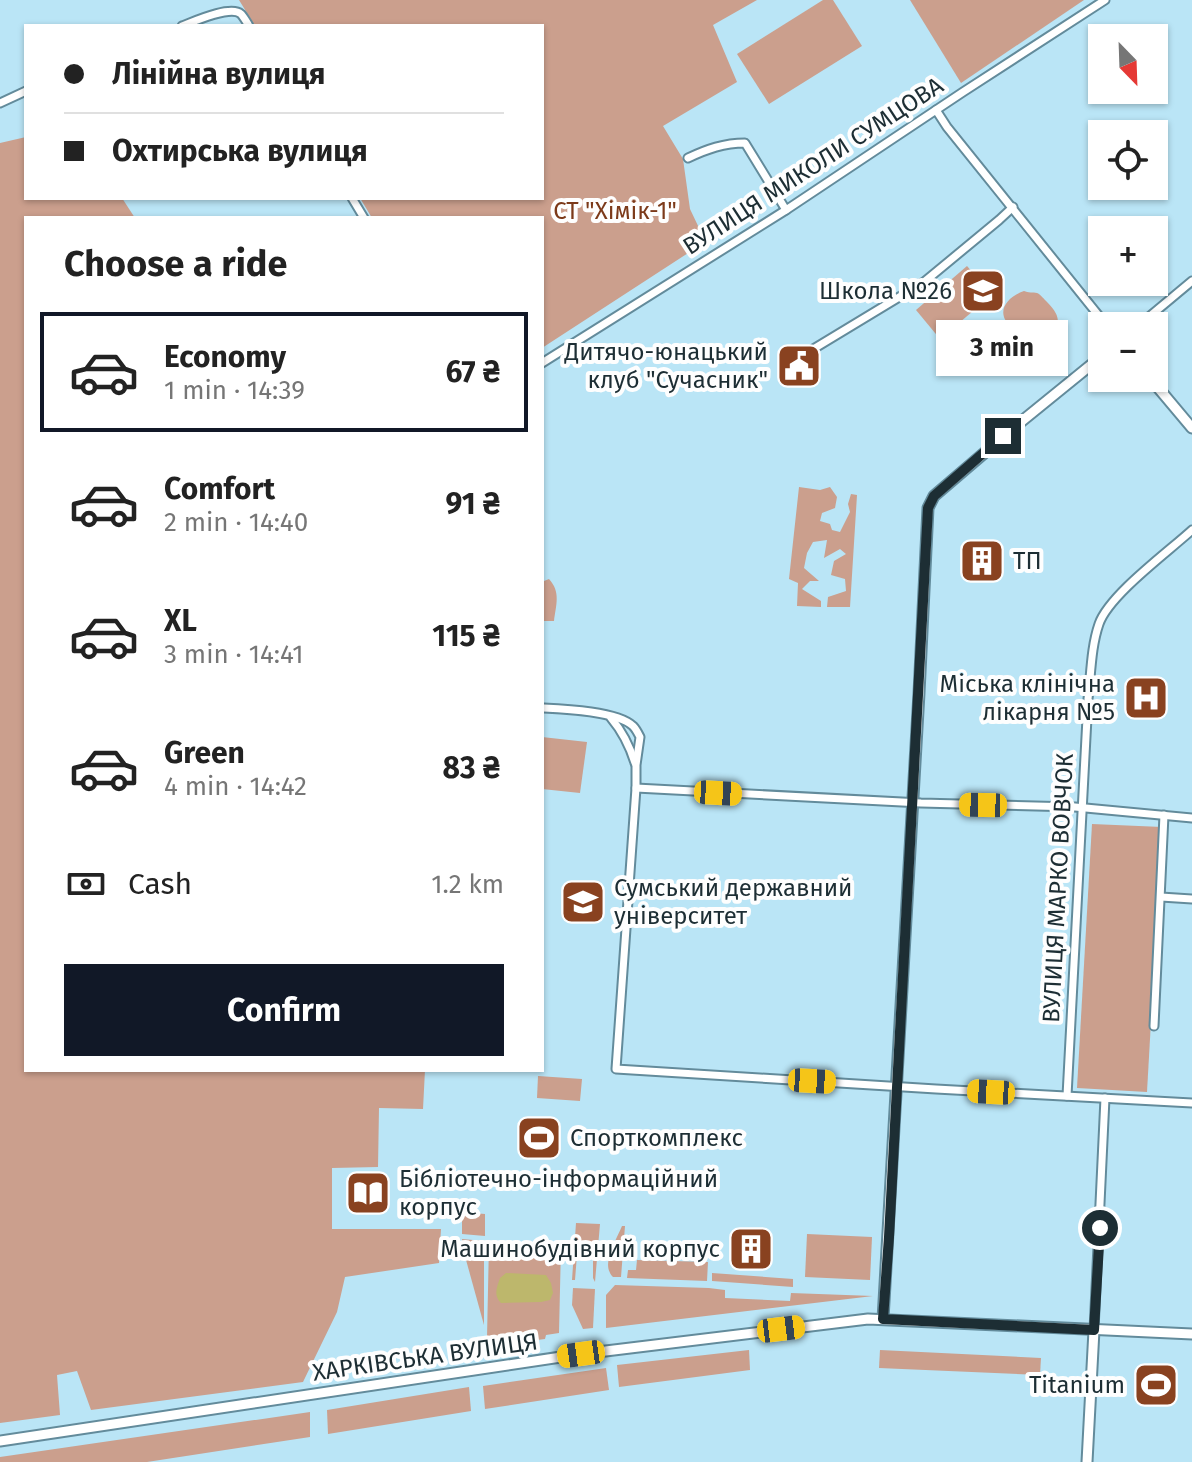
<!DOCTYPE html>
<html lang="en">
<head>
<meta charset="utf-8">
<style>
  :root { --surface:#fff; --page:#f6f6f6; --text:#222; --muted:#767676; --line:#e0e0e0; --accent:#111827 }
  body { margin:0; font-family:"Fira Sans",sans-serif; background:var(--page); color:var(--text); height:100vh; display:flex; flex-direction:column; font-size:30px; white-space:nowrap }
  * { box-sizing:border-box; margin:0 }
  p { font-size:26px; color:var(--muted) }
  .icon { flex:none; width:44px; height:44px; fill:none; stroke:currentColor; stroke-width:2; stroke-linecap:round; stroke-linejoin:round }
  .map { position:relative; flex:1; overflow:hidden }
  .details { position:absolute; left:24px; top:216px; width:520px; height:856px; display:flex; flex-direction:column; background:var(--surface); border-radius:0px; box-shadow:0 2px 6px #0004 }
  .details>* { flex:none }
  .top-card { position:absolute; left:24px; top:24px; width:520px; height:176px; border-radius:0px; box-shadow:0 2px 6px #0004; display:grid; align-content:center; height:176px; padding:0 40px; background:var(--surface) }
  .needle { width:52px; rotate:157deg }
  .buttons { position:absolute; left:1088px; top:24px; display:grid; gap:16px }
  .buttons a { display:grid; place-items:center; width:80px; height:80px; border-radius:0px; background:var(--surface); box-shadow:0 2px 6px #0004; font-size:40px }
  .end { position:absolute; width:36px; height:36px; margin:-18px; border:10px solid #1d2e34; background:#fff; box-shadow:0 0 0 4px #fff }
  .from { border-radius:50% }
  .bubble { position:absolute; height:56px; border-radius:0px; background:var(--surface); box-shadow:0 2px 6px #0004; font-size:26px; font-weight:700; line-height:56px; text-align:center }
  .car { position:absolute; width:24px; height:48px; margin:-24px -12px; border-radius:10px; box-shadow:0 0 6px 2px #0007; background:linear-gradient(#f5c518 24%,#345 0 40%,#f5c518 0 76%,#345 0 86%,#f5c518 0) }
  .top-card b { display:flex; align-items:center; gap:28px; height:76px; font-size:30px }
  .top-card b+b { border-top:2px solid var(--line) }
  .top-card i { width:20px; height:20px; background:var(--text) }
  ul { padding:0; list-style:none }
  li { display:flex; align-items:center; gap:24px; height:120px; margin:0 16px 12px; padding:0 24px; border:4px solid transparent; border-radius:0px }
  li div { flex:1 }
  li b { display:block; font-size:30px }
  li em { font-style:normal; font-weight:700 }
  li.current { border-color:var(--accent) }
  li>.icon { width:72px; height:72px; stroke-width:1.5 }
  h2 { padding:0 40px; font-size:36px; line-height:96px }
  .pay { display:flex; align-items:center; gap:20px; height:88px; padding:0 40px; font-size:30px }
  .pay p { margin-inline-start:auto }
  .button { display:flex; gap:16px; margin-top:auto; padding:16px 40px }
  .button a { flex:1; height:92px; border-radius:0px; background:var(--accent); color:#fff; font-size:32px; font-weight:700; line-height:92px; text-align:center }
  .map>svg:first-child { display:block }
  .green { fill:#cb9f8d }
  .water { fill:#bdb76c }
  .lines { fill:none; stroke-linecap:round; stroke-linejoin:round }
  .minor-casing { stroke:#638b9b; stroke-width:11 }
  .major-casing { stroke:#638b9b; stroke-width:13 }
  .minor { stroke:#fff; stroke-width:7 }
  .major { stroke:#fff; stroke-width:9 }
  .route { stroke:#1d2e34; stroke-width:10 }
  .labels { text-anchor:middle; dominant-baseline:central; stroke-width:8; stroke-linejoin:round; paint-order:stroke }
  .street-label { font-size:24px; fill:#1d2e34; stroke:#fefefe }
  .park-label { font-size:24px; fill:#7c3a1a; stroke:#fefefe }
  .poi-label { font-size:24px; fill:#1d2e34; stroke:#fefefe; text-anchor:end }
</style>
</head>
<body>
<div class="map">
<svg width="1192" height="1462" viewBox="0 0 1192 1462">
  <rect width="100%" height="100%" fill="#bae5f6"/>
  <!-- green -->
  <g class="green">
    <path d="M239,0H757L713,25L737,82L663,126L683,159L690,209L700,230L702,244L542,348V218H372L360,198H542V26H255Z"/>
    <path d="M823,0H833L862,46L769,104L737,54Z"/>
    <path d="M910,0H1084L961,83Z"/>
    <path d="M26,137V198H122L135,218H26V1070H425L423,1109L379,1108L378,1167L332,1168V1229H441L439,1263L345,1277L337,1312L303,1382L91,1410L77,1371L57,1375L60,1415L0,1423V143Z"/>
    <path d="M967,266L992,295L940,339L916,310Z"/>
    <path d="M1024,291C1028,293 1033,292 1037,293C1040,294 1045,300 1047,302C1073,328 1043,329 1051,355L1048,358H1039L1038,350L1033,345L1025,349H1021V337C1017,332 1010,327 1006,321C997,307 1012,295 1024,291Z"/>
    <path d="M799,487L820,490L830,487L837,497L835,508L822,513L820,521L830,524L832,530L840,532L850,512L848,504L851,494L857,495L850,607H827L828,597L846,591L845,579L831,575L834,561L846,554L840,549L824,558L827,540L813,542L807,553L804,568L819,581H810L802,589L821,601V607L797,606L798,583L789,579Z"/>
    <path d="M549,579C561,592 556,605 554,621H542L544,581Z"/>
    <path d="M542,737L587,742L580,793L542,789Z"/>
    <path d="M1092,824L1162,827L1147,1092L1077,1088Z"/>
    <path d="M538,1076L582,1079L580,1101L537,1098Z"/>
    <path d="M462,1212L485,1214V1236L462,1234Z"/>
    <path d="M576,1223L600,1224L595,1282L593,1278V1243L578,1242L575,1280H572Z"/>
    <path d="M622,1226H625L621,1277H613C600,1264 616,1241 622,1226Z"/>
    <path d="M807,1234L872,1237L870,1280L805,1277Z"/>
    <path d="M462,1239L484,1241V1325L463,1249Z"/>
    <path d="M489,1242L561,1246L559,1333L546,1335L545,1339L491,1346L487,1338Z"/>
    <path d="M637,1260L708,1262L707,1281L627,1278L628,1270H636Z"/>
    <path d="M712,1273L793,1279V1287L712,1281Z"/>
    <path d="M615,1285L709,1288L725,1290V1298L790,1301L791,1293L873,1296L606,1328V1295Z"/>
    <path d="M573,1288L595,1289L593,1328L583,1329L572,1305Z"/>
    <path d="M749,1350L750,1370L619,1387L617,1365Z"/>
    <path d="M880,1350L1041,1358L1040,1375L879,1368Z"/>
    <path d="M606,1368L609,1390L485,1409L483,1386Z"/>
    <path d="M469,1387L471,1411L328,1434L327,1410Z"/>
    <path d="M310,1412V1437L147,1462H0V1457Z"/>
  </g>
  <!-- water -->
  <path class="water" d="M506,1273L546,1275L551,1283L553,1293L550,1300L541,1302L501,1303C493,1295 497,1287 500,1278Z"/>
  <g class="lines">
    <!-- minor casing -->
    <g class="minor-casing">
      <g id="minor">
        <path d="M182,26C195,21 231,5 241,14C243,16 248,24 249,26"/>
        <path d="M0,103L26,91"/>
        <path d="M936,110L947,127L1107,326"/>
        <path d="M688,158C707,149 724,143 745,143L786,210"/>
        <path d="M352,198L364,218"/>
        <path d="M1138,326L1192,281"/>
        <path d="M810,351L924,282L999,220L1013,207"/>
        <path d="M542,363L786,210L963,92L1105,0"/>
        <path d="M542,708C564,709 617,711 633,726C636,729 638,733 640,737L636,765V788L616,1069L936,1089L1192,1103"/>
        <path d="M611,718C622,731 630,747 635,763"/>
        <path d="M636,788L921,803L1075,807L1192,818"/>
        <path d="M1161,897L1192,899"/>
        <path d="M1154,1026L1164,815"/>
        <path d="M1067,1096L1088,699C1091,674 1091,647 1099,624C1109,595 1168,552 1192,530"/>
        <path d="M1094,1330L1105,1098"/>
      </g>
    </g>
    <!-- major casing -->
    <g class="major-casing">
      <g id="major">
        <path d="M1150,378L1192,428"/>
        <path d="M883,1319L919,693L928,508L934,496L1017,425L1102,356"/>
        <path d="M0,1441L581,1354L868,1319L1192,1334"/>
        <path d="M1087,1462L1094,1330"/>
      </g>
    </g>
    <!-- minor -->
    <use href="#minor" class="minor"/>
    <!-- major -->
    <use href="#major" class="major"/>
  </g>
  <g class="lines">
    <!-- route -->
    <path class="route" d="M1003,436L934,496L928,508L889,1237L883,1319L1094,1330L1100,1228"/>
  </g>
  <!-- icons -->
  <defs>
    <g id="school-square" transform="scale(2.3)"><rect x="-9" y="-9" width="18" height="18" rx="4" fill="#894220" stroke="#fefefe"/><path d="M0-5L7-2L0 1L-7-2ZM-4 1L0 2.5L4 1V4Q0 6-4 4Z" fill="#fff"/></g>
    <g id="civic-square" transform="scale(2.3)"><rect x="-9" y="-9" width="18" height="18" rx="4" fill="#894220" stroke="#fefefe"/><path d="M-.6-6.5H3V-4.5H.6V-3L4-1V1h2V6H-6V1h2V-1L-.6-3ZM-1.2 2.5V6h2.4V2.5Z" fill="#fff"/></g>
    <g id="building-square" transform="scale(2.3)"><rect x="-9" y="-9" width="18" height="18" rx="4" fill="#894220" stroke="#fefefe"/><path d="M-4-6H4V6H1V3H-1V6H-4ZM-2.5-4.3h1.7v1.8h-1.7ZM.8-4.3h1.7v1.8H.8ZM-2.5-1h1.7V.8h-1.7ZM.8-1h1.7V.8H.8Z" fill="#fff"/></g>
    <g id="hospital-square" transform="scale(2.3)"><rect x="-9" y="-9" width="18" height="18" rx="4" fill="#894220" stroke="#fefefe"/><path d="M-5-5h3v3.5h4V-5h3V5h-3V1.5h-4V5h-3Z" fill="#fff"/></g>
    <g id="university-square" transform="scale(2.3)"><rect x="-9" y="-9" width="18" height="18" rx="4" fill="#894220" stroke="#fefefe"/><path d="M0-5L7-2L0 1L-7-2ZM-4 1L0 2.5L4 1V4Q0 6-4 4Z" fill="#fff"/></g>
    <g id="stadium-square" transform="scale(2.3)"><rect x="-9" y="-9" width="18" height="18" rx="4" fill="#894220" stroke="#fefefe"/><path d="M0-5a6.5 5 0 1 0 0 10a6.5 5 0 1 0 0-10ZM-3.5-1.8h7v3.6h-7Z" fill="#fff"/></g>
    <g id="library-square" transform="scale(2.3)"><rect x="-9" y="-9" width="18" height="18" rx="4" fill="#894220" stroke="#fefefe"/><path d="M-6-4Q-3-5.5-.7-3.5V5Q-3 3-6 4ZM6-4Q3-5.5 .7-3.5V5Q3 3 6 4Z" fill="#fff"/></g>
  </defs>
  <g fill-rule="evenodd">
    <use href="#school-square" x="983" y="291"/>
    <use href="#civic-square" x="799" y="366"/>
    <use href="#building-square" x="982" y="561"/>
    <use href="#hospital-square" x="1146" y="698"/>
    <use href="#university-square" x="583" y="902"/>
    <use href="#stadium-square" x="539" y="1138"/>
    <use href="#library-square" x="368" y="1193"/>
    <use href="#building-square" x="751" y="1249"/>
    <use href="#stadium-square" x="1156" y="1385"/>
  </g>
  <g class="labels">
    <!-- street labels -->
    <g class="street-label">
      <text transform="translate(813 166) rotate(-33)">ВУЛИЦЯ МИКОЛИ СУМЦОВА</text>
      <text transform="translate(1058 888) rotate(-87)">ВУЛИЦЯ МАРКО ВОВЧОК</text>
      <text transform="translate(425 1357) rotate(-8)">ХАРКІВСЬКА ВУЛИЦЯ</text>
    </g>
    <!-- park labels -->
    <g class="park-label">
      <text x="615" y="211">СТ "Хімік-1"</text>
    </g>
    <!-- poi labels -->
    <g class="poi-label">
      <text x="952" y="291">Школа №26</text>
      <text x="768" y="352">Дитячо-юнацький<tspan x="768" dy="28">клуб "Сучасник"</tspan></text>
      <text x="1013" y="561" text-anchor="start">ТП</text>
      <text x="1115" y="684">Міська клінічна<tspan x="1115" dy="28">лікарня №5</tspan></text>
      <text x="614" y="888" text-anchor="start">Сумський державний<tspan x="614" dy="28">університет</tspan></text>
      <text x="570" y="1138" text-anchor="start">Спорткомплекс</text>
      <text x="399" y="1179" text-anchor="start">Бібліотечно-інформаційний<tspan x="399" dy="28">корпус</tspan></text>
      <text x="720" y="1249">Машинобудівний корпус</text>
      <text x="1125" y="1385">Titanium</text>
    </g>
  </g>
</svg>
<div class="buttons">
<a><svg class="needle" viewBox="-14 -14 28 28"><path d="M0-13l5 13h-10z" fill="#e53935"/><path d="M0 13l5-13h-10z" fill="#767676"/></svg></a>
<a><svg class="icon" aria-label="locate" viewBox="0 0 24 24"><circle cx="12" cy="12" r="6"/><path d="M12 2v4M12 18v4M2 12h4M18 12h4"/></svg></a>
<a>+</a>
<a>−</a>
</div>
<i class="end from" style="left:1100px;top:1228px"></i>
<i class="end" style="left:1003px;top:436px"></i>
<div class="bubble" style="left:936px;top:320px;width:132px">3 min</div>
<i class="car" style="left:718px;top:793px;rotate:93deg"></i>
<i class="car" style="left:983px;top:805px;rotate:271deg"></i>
<i class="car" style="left:812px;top:1081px;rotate:93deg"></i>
<i class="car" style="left:991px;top:1092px;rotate:273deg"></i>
<i class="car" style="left:781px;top:1329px;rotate:83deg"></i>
<i class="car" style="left:581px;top:1354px;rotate:262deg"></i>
<div class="top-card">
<b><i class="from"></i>Лінійна вулиця</b>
<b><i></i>Охтирська вулиця</b>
</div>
<section class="details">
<h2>Choose a ride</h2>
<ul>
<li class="current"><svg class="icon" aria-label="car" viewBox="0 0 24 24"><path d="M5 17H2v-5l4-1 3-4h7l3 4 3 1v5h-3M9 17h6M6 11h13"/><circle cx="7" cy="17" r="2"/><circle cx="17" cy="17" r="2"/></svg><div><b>Economy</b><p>1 min · 14:39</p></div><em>67 ₴</em></li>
<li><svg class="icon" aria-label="car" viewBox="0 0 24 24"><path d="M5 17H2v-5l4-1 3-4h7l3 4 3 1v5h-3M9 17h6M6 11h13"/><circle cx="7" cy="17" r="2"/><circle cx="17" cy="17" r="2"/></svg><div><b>Comfort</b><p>2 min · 14:40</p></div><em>91 ₴</em></li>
<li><svg class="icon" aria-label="car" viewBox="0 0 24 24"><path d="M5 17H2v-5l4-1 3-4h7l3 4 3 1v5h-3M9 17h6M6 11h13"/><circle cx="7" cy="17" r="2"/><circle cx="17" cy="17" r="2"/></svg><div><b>XL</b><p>3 min · 14:41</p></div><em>115 ₴</em></li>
<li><svg class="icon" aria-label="car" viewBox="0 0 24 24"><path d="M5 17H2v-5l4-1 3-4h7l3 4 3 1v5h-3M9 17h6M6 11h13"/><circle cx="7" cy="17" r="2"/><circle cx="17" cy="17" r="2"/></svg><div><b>Green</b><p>4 min · 14:42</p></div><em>83 ₴</em></li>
</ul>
<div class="pay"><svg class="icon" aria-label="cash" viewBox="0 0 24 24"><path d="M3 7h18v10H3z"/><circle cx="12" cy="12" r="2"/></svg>Cash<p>1.2 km</p></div>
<div class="button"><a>Confirm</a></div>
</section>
</div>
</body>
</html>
